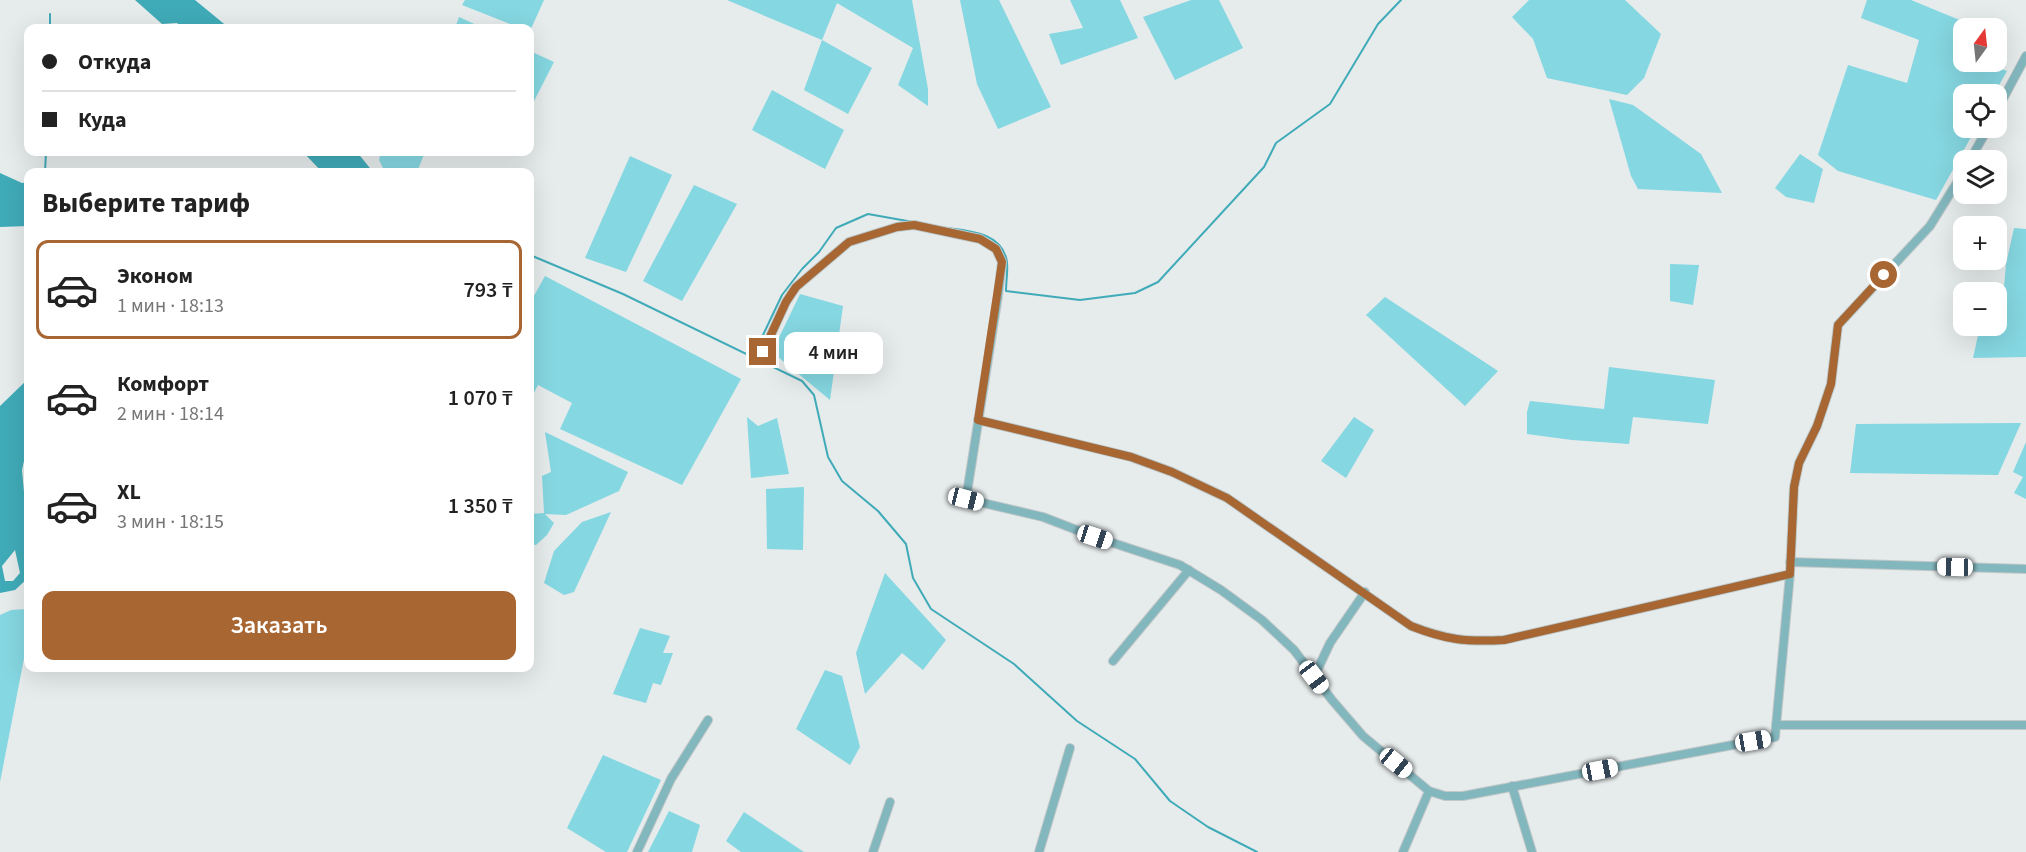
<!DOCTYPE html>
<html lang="ru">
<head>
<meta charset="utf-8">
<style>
  :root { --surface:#fff; --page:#f2f2f2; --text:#222; --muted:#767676; --line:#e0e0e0; --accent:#a86633 }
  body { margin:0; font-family:"Source Sans 3",sans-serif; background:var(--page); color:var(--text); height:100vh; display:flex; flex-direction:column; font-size:22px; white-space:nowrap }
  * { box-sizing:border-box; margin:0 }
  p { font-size:20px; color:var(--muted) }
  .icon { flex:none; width:33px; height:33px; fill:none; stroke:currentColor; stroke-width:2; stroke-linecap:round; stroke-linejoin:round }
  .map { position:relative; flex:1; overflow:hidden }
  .panel { position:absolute; left:24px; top:168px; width:510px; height:504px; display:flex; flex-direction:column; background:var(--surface); border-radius:12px; box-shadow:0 6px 24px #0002 }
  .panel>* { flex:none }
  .top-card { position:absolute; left:24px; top:24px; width:510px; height:132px; border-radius:12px; box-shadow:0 6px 24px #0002; display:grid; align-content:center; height:132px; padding:0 18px; background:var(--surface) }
  .needle { width:39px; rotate:15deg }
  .tools { position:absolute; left:1953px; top:18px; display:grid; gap:12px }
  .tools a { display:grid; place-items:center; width:54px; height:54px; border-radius:12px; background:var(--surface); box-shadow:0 6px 24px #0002; font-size:30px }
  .end { position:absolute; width:27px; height:27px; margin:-14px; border:8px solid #a86633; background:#fff; box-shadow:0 0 0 3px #fff }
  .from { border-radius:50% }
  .bubble { position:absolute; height:42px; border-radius:12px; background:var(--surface); box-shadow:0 6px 24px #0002; font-size:20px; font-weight:600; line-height:42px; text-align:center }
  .car { position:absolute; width:18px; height:36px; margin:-18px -9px; border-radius:8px; box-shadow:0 0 4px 2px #0007; background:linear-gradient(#fff 24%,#345 0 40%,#fff 0 76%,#345 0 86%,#fff 0) }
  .top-card b { display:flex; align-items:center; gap:21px; height:57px; font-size:22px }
  .top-card b+b { border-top:2px solid var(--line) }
  .top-card i { width:15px; height:15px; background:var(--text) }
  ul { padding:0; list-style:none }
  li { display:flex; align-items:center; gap:18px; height:99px; margin:0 12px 9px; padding:0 6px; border:3px solid transparent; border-radius:12px }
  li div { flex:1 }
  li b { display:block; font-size:22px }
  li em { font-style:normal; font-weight:600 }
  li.on { border-color:var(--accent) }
  li>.icon { width:54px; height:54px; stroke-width:1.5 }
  h2 { padding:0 18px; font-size:27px; line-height:72px }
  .cta { display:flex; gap:12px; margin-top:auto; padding:12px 18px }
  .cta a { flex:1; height:69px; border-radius:12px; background:var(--accent); color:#fff; font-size:24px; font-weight:600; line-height:69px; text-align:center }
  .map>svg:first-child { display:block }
  .green { fill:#85d7e1 }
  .water { fill:#40abb8; fill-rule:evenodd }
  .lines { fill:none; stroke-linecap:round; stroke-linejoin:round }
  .stream { stroke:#40abb8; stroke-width:2 }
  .minor-casing { stroke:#c3c8c9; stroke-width:10 }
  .minor { stroke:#83b7be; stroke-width:8 }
  .route { stroke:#a86633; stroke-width:8 }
</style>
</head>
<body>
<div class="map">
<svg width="2026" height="852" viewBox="0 0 2026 852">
  <rect width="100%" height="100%" fill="#e6ebec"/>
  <!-- green -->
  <g class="green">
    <path d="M465,0H544L530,31V28H520L462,5Z"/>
    <path d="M727,0H912L928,89V106L898,85L913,48L837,3L822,40L872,68L848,114L804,90L822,40Z"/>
    <path d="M960,0H999L1051,107L998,129L977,84Z"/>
    <path d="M1070,0H1120L1138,38L1061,65L1049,34L1083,28Z"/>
    <path d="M1191,0H1219L1243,48L1175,80L1143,17Z"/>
    <path d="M1529,0H1625L1661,34L1644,78L1627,95L1547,78L1533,39L1512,17Z"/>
    <path d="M1867,0H1911L1979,28H1964V62H1982L2007,71L1994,94H1964V128H1976L1936,200L1838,171L1818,155L1848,65L1907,83L1919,40L1861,18Z"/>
    <path d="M459,17L483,28H455Z"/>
    <path d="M530,51L554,62L530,109Z"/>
    <path d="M772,90L844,130L825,169L752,130Z"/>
    <path d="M1609,99L1633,105L1701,154L1722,193L1638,189L1631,176Z"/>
    <path d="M381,152H425L417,172H385L379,160Z"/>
    <path d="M1800,154L1823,169L1814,203L1786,197L1775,188Z"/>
    <path d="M630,156L672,175L626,272L585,258Z"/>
    <path d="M694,185L737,204L682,301L643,281Z"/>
    <path d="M2014,228L2026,229V357L1973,358L1980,326H1996L1997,298H2003L2006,264Z"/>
    <path d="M1670,264L1699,265L1693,305L1670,301Z"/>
    <path d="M545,276L741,379L682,485L560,429L572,403L538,385L530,401V303Z"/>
    <path d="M800,294L843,306L830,400L772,352Z"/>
    <path d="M1385,297L1489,365L1498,371L1465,406L1366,315Z"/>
    <path d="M1609,367L1715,380L1708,424L1633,417L1629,444L1572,440L1527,434V412L1530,401L1604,409Z"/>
    <path d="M747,417L758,426L777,418L789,474L751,478Z"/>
    <path d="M1354,417L1374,430L1346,478L1321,461Z"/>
    <path d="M2021,423L1998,475L1850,473L1856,424Z"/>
    <path d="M545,432L628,472L619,491L566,515L545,514L554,523L547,535L536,545L530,544V514L544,513L542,476L551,472Z"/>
    <path d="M2026,442V499L2014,493L2023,477L2013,472Z"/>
    <path d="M804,487L803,550L767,549L766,489Z"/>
    <path d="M611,512L574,592L564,595L544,583L554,551L582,522Z"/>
    <path d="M885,573L946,640L923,670L902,653L865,694L856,653Z"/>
    <path d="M28,609V638L0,782V615L11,610Z"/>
    <path d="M640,628L670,636L663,653H673L661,685L653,683L646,703L613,694Z"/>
    <path d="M825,670L842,676L860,747L850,765L796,729Z"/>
    <path d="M603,755L661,780L627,852H606L567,828Z"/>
    <path d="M669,811L700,825L692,852H648Z"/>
    <path d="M744,812L804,852H741L726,841Z"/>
  </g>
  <!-- water -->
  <g class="water">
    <path d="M135,0H195L229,28H182L177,23L162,24Z"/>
    <path d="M303,152H357L373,172H322Z"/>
    <path d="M0,173L22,183L28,182V226L0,227Z"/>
    <path d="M28,379V442L22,470L28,536V578L15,590L0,593V406ZM15,550L20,573L13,581H5L2,566Z"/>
  </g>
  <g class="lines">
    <!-- stream -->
    <g class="stream">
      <path d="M50,28V14"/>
      <path d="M45,172L46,152"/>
      <path d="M939,227C965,231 1002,230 1007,262C1008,271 1006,282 1006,291L1080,300L1135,293L1158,282L1264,167L1276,143L1330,104L1378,24L1401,0"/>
      <path d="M530,255L623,294L802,381L814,395L828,457L842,481L878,511L906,544L913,578L931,609L1014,664L1077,721L1135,759L1170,801L1208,827L1257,852"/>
      <path d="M753,356L782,295L802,269L819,252L836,228L868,214L913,222"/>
    </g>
    <!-- minor casing -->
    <g class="minor-casing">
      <g id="minor">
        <path d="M1996,112L2026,56"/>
        <path d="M1970,160L1988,128"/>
        <path d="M763,352L786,302L796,287L849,242L897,227L914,225L980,239L996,249L1002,262L998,296L966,499L1043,517L1095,537L1180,565L1221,590L1262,620L1294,650L1332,700L1363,736L1429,791L1445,796H1463L1775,737L1790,574L1794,487L1799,463L1817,426L1831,384L1838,325L1930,226L1964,171"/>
        <path d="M978,420L1131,457L1172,472L1227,498L1411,626C1448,640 1465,642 1504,640L1790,574"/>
        <path d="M1790,562L2026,569"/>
        <path d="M1113,661L1189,570"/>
        <path d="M1314,677L1330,643L1365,592"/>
        <path d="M1776,725H2026"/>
        <path d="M1512,786L1532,852"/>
        <path d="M637,852L671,779L708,720"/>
        <path d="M873,852L890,802"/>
        <path d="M1039,852L1070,748"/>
        <path d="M1403,852L1429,791"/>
      </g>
    </g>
    <!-- minor -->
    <use href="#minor" class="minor"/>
  </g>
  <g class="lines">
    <!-- route -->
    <path class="route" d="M763,352L786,302L796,287L849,242L897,227L914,225L980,239L996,249L1002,262L978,420L1131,457L1172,472L1227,498L1411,626C1446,640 1466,642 1504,640L1790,574L1794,487L1799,463L1817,426L1831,384L1838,325L1884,275"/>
  </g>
</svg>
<div class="tools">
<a><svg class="needle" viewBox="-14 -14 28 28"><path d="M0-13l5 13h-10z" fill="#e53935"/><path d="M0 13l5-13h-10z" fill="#767676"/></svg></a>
<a><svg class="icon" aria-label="locate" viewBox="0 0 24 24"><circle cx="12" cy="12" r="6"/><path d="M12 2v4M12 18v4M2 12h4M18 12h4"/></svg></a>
<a><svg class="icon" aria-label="layers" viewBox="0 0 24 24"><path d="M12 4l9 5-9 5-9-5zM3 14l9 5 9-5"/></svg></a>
<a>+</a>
<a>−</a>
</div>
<i class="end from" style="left:1884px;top:275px"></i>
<i class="end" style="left:763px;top:352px"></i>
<div class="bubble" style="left:784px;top:332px;width:99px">4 мин</div>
<i class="car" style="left:966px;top:499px;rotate:104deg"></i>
<i class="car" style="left:1095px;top:537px;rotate:108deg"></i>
<i class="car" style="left:1955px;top:567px;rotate:271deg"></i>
<i class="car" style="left:1314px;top:677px;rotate:143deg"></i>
<i class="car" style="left:1753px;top:741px;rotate:80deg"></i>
<i class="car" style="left:1396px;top:763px;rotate:129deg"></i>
<i class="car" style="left:1600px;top:770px;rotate:79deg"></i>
<div class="top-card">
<b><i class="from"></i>Откуда</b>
<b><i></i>Куда</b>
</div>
<section class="panel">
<h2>Выберите тариф</h2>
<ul>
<li class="on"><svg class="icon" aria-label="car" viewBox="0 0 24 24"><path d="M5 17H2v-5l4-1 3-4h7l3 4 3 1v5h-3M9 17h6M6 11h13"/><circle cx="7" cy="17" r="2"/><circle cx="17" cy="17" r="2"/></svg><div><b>Эконом</b><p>1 мин · 18:13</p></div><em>793 ₸</em></li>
<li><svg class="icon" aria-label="car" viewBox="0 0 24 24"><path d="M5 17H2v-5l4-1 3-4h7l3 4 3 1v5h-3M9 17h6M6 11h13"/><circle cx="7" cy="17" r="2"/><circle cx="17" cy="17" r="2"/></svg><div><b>Комфорт</b><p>2 мин · 18:14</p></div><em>1 070 ₸</em></li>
<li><svg class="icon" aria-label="car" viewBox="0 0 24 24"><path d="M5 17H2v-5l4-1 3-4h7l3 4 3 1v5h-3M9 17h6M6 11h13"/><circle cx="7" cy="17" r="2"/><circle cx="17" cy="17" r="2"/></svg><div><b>XL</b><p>3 мин · 18:15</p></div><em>1 350 ₸</em></li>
</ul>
<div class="cta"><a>Заказать</a></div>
</section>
</div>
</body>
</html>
